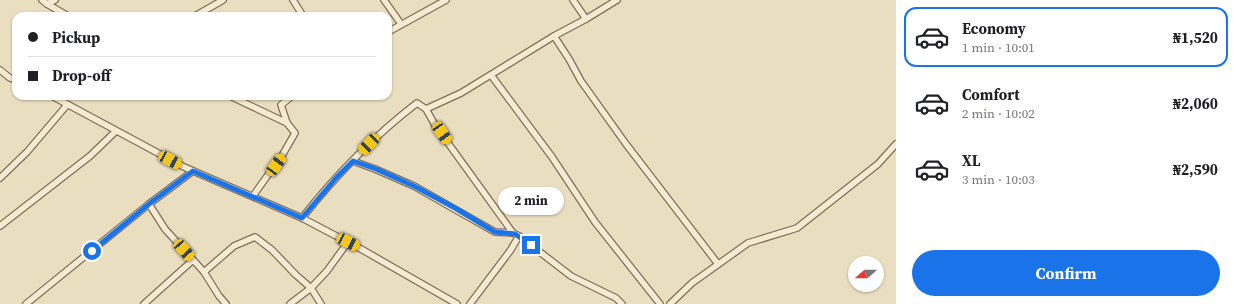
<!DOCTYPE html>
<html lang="en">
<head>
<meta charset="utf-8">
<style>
  :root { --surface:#fff; --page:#f2f2f2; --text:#202124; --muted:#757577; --line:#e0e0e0; --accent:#1a73e8 }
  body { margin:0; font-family:"Source Serif 4",serif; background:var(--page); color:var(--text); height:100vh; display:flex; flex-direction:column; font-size:15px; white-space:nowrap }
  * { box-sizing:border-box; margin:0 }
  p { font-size:13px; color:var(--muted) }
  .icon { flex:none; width:22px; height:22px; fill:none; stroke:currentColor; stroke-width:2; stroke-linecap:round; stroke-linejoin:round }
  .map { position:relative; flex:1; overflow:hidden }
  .details { display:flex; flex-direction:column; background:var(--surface); width:340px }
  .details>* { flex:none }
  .top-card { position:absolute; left:12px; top:12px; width:380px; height:88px; border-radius:12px; box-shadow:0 1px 3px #0004; display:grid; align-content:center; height:88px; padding:0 16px; background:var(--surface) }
  .needle { width:26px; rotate:250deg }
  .controls { position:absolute; left:848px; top:256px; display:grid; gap:8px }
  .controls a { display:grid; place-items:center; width:36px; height:36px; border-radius:50%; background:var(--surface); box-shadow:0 1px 3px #0004; font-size:20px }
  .end { position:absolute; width:18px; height:18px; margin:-9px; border:5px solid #1a73e8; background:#fff; box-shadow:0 0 0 2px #fff }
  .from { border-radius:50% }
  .bubble { position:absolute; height:28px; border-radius:14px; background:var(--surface); box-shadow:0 1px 3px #0004; font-size:13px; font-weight:700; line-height:28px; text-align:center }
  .car { position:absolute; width:12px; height:24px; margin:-12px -6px; border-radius:5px; box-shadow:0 0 3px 1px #0007; background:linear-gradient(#f5c518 24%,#345 0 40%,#f5c518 0 76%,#345 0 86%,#f5c518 0) }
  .top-card b { display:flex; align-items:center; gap:14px; height:38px; font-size:15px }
  .top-card b+b { border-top:1px solid var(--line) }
  .top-card i { width:10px; height:10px; background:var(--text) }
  ul { padding:7px 0 0; list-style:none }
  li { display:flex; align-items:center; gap:12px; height:60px; margin:0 8px 6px; padding:0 8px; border:2px solid transparent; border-radius:12px }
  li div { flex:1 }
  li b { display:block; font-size:15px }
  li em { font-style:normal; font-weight:700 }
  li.active { border-color:var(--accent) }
  li>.icon { width:36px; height:36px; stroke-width:1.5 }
  .button { display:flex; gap:8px; margin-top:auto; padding:8px 16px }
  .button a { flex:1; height:46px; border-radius:24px; background:var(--accent); color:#fff; font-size:16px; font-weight:700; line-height:46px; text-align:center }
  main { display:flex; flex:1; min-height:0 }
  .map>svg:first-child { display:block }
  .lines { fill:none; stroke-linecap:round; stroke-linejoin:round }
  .street-casing { stroke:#816f59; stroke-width:8 }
  .street { stroke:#f5ebd2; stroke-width:5.5 }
  .route { stroke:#1a73e8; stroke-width:5 }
</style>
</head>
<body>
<main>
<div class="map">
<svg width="896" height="304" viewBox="0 0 896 304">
  <rect width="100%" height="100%" fill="#eadec0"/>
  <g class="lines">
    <!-- street casing -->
    <g class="street-casing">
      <g id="street">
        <path d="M42,0L47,4L55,0"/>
        <path d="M293,0L303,16"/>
        <path d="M384,0L401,24"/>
        <path d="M573,0L586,19"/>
        <path d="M47,4L68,16"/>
        <path d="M195,16L223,0"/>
        <path d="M388,32L446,0"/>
        <path d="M554,36L569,59L581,81L626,144L718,264"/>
        <path d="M0,70L10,78L16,80"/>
        <path d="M491,75L552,157L595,222L660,304"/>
        <path d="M52,96L184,167L302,218L361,249L457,304"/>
        <path d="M230,96L287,123"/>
        <path d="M426,109L435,125L513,233"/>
        <path d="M353,161L375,169L414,186L495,232L513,233L519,236L571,276L616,298L622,304"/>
        <path d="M0,178L27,152L67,105"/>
        <path d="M253,196L283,154L295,133L287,123L281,105L292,96"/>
        <path d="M149,204L165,229L204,272L219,296L226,304"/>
        <path d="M302,218C336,175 374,136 417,103L426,109L461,93L554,36L586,19L617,0"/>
        <path d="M0,226L90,156L116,131"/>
        <path d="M204,272L234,246L255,237L272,250L296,275L311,288L321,304"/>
        <path d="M26,304L149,204L193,171"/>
        <path d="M144,304L193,260"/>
        <path d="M290,304L311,288L327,271L348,242"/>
        <path d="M470,304L510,251L519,236"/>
        <path d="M670,304L692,283L748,243L797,228L878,164L896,144"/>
      </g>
    </g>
    <!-- street -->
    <use href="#street" class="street"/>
  </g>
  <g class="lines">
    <!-- route -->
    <path class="route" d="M92,251L149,204L193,171L302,218L336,178L353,161L376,169L414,186L455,208L495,232L515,234L531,245"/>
  </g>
</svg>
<div class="controls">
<a><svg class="needle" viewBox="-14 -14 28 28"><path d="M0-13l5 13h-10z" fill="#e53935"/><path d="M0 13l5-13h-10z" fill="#757577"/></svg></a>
</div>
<i class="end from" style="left:92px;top:251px"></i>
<i class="end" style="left:531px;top:245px"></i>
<div class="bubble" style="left:498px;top:187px;width:66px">2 min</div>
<i class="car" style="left:442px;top:133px;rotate:145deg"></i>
<i class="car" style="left:369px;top:144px;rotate:224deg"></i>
<i class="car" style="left:170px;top:160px;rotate:118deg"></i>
<i class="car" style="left:276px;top:165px;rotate:36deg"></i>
<i class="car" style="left:348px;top:242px;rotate:117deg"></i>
<i class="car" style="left:184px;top:250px;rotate:138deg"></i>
<div class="top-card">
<b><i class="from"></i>Pickup</b>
<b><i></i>Drop-off</b>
</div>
</div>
<section class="details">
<ul>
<li class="active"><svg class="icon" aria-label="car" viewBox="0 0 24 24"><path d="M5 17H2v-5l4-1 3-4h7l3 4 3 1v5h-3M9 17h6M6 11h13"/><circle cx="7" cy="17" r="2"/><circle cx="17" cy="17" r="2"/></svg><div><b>Economy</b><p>1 min · 10:01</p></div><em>₦1,520</em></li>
<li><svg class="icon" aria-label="car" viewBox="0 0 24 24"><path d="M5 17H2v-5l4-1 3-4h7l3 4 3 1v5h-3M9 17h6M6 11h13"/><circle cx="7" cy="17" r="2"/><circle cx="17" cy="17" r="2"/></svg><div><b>Comfort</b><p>2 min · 10:02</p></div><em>₦2,060</em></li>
<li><svg class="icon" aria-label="car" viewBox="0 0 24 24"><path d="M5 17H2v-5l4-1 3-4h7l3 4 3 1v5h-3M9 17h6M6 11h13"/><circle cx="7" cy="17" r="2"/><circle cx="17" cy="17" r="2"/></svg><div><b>XL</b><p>3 min · 10:03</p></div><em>₦2,590</em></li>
</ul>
<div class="button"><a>Confirm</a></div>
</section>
</main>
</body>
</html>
